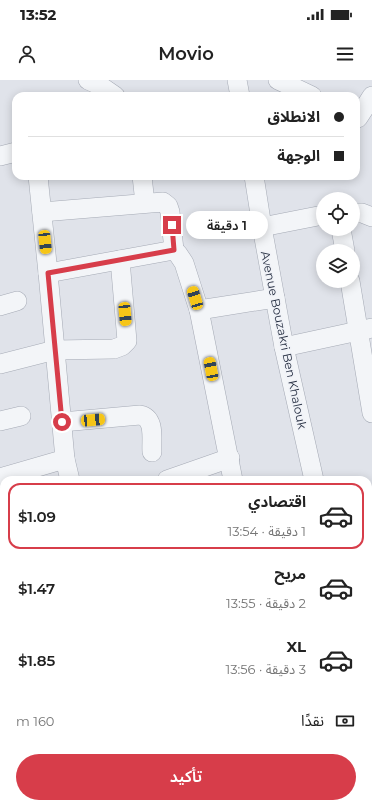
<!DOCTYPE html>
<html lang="ar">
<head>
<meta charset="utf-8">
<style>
  :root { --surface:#fff; --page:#f2f2f2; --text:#222; --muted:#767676; --line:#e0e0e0; --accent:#d73d4a }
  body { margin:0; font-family:Montserrat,"Noto Sans Arabic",sans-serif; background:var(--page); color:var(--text); direction:rtl; height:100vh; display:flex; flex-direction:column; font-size:15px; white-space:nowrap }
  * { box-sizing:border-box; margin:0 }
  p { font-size:13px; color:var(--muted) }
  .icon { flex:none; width:22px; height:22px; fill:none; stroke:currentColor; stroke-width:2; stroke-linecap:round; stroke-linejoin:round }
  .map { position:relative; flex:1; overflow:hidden; direction:ltr }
  .details { position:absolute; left:0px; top:396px; width:372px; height:332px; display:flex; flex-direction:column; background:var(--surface); border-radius:12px 12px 0 0; box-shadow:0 2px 10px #0003; direction:rtl }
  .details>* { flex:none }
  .banner { position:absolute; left:12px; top:12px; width:348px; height:88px; border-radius:12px; box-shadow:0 2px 10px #0003; direction:rtl; display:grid; align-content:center; height:88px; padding:0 16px; background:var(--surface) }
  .tools { position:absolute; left:316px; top:112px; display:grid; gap:8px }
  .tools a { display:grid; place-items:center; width:44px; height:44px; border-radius:50%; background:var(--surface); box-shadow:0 2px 10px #0003; font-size:20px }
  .end { position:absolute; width:18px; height:18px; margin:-9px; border:5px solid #d73d4a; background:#fff; box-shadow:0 0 0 2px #fff }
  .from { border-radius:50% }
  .bubble { position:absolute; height:28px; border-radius:14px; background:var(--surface); box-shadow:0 2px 10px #0003; font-size:13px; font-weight:600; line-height:28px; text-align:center; direction:rtl }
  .car { position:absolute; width:12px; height:24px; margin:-12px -6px; border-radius:5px; box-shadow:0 0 3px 1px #0007; background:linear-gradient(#f5c518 24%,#345 0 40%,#f5c518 0 76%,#345 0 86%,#f5c518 0) }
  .banner b { display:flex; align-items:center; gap:14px; height:38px; font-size:15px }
  .banner b+b { border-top:1px solid var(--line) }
  .banner i { width:10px; height:10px; background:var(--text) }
  ul { padding:7px 0 0; list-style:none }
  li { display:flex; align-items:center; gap:12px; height:66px; margin:0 8px 6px; padding:0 8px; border:2px solid transparent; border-radius:12px }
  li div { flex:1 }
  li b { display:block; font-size:15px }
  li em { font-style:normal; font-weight:600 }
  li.active { border-color:var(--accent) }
  li>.icon { width:36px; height:36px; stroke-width:1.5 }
  .pay { display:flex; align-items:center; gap:10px; height:44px; padding:0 16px; font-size:15px }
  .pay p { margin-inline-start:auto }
  .cta { display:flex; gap:8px; margin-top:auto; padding:8px 16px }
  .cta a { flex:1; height:46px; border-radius:24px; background:var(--accent); color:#fff; font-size:16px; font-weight:600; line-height:46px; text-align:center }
  .status { display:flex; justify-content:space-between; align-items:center; height:28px; padding:0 20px; background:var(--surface); direction:ltr }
  .status svg { height:11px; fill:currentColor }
  header { display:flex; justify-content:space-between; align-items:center; height:52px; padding:0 16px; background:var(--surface); font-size:18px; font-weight:600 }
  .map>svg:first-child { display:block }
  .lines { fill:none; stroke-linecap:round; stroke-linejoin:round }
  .minor-casing { stroke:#a5aab5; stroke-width:20 }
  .minor { stroke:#f3f5f8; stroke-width:19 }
  .route { stroke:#d73d4a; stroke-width:5 }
  .labels { text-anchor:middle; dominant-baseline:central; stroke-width:3; stroke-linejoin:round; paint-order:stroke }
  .street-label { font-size:12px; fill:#273043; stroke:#f0f2f7 }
</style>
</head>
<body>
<div class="status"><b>13:52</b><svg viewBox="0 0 49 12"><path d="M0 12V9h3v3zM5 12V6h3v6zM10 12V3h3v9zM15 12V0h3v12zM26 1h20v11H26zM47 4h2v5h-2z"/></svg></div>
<header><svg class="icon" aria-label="menu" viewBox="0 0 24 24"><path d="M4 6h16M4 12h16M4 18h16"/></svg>Movio<svg class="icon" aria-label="person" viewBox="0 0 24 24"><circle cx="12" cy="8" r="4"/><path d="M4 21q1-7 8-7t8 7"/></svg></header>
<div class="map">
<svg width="372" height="728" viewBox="0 0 372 728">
  <rect width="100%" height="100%" fill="#e0e3ea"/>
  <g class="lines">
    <!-- minor casing -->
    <g class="minor-casing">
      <g id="minor">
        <path d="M88,0L99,5L115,16"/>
        <path d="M237,0L240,16"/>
        <path d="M278,0L312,16"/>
        <path d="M358,38L372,16"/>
        <path d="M0,76L16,72"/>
        <path d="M142,96L145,123"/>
        <path d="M254,96L262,147L284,267L314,400"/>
        <path d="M42,132L163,122L168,126L170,132L174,170"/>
        <path d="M353,133H362L372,137"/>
        <path d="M262,147L323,135"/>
        <path d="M341,149L345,171"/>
        <path d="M48,193L174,170L178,174L184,183L199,230L233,400"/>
        <path d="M350,201L372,333"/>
        <path d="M0,226L17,221"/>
        <path d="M199,230L275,218"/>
        <path d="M284,267L372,248"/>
        <path d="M0,284L55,270L114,269L122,266L127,261L120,180"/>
        <path d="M0,341L21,336"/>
        <path d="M62,342L140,335C156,338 151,360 152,372"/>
        <path d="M65,379L70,400"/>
        <path d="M0,398L65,379L48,193L38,96"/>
        <path d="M167,400L230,378"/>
        <path d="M0,465L4,463"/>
        <path d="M368,506L372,505"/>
        <path d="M0,538L4,536"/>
        <path d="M368,612L372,628"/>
        <path d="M0,689L4,687"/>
        <path d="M368,690L372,689"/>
        <path d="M168,726L175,724"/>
        <path d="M117,728L133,724"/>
        <path d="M318,728L320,724"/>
      </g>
    </g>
    <!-- minor -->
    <use href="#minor" class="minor"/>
  </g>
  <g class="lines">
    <!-- route -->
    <path class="route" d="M62,342L48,193L174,170L172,145"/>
  </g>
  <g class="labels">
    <!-- street labels -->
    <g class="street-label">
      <text transform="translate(284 260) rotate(78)">Avenue Bouzakri Ben Khalouk</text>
    </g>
  </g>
</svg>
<div class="tools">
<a><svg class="icon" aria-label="locate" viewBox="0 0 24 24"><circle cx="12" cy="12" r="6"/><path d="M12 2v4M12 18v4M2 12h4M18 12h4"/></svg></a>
<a><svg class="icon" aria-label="layers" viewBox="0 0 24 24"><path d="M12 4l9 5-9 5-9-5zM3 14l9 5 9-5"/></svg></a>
</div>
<i class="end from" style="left:62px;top:342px"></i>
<i class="end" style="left:172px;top:145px"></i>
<div class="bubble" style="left:186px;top:131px;width:82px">1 دقيقة</div>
<i class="car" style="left:45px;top:162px;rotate:174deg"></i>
<i class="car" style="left:195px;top:218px;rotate:343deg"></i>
<i class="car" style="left:125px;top:234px;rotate:175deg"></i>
<i class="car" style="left:211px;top:289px;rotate:349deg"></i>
<i class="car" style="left:93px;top:340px;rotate:85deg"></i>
<div class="banner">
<b><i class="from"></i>الانطلاق</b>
<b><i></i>الوجهة</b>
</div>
<section class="details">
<ul>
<li class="active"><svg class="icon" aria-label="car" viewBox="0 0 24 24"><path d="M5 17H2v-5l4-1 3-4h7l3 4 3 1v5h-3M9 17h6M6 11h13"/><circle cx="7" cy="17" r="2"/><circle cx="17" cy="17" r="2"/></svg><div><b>اقتصادي</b><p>1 دقيقة · 13:54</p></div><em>$1.09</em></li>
<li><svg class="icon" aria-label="car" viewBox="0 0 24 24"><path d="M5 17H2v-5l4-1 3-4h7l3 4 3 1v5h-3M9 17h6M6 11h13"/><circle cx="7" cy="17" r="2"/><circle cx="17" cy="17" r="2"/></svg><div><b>مريح</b><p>2 دقيقة · 13:55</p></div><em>$1.47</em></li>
<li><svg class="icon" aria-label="car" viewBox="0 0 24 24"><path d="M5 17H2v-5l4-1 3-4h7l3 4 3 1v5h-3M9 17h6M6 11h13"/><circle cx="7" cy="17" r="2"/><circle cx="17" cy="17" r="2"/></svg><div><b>XL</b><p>3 دقيقة · 13:56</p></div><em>$1.85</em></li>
</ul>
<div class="pay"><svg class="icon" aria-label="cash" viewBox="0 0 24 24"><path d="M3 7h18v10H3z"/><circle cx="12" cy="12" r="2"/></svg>نقدًا<p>160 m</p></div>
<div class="cta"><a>تأكيد</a></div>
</section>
</div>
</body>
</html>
